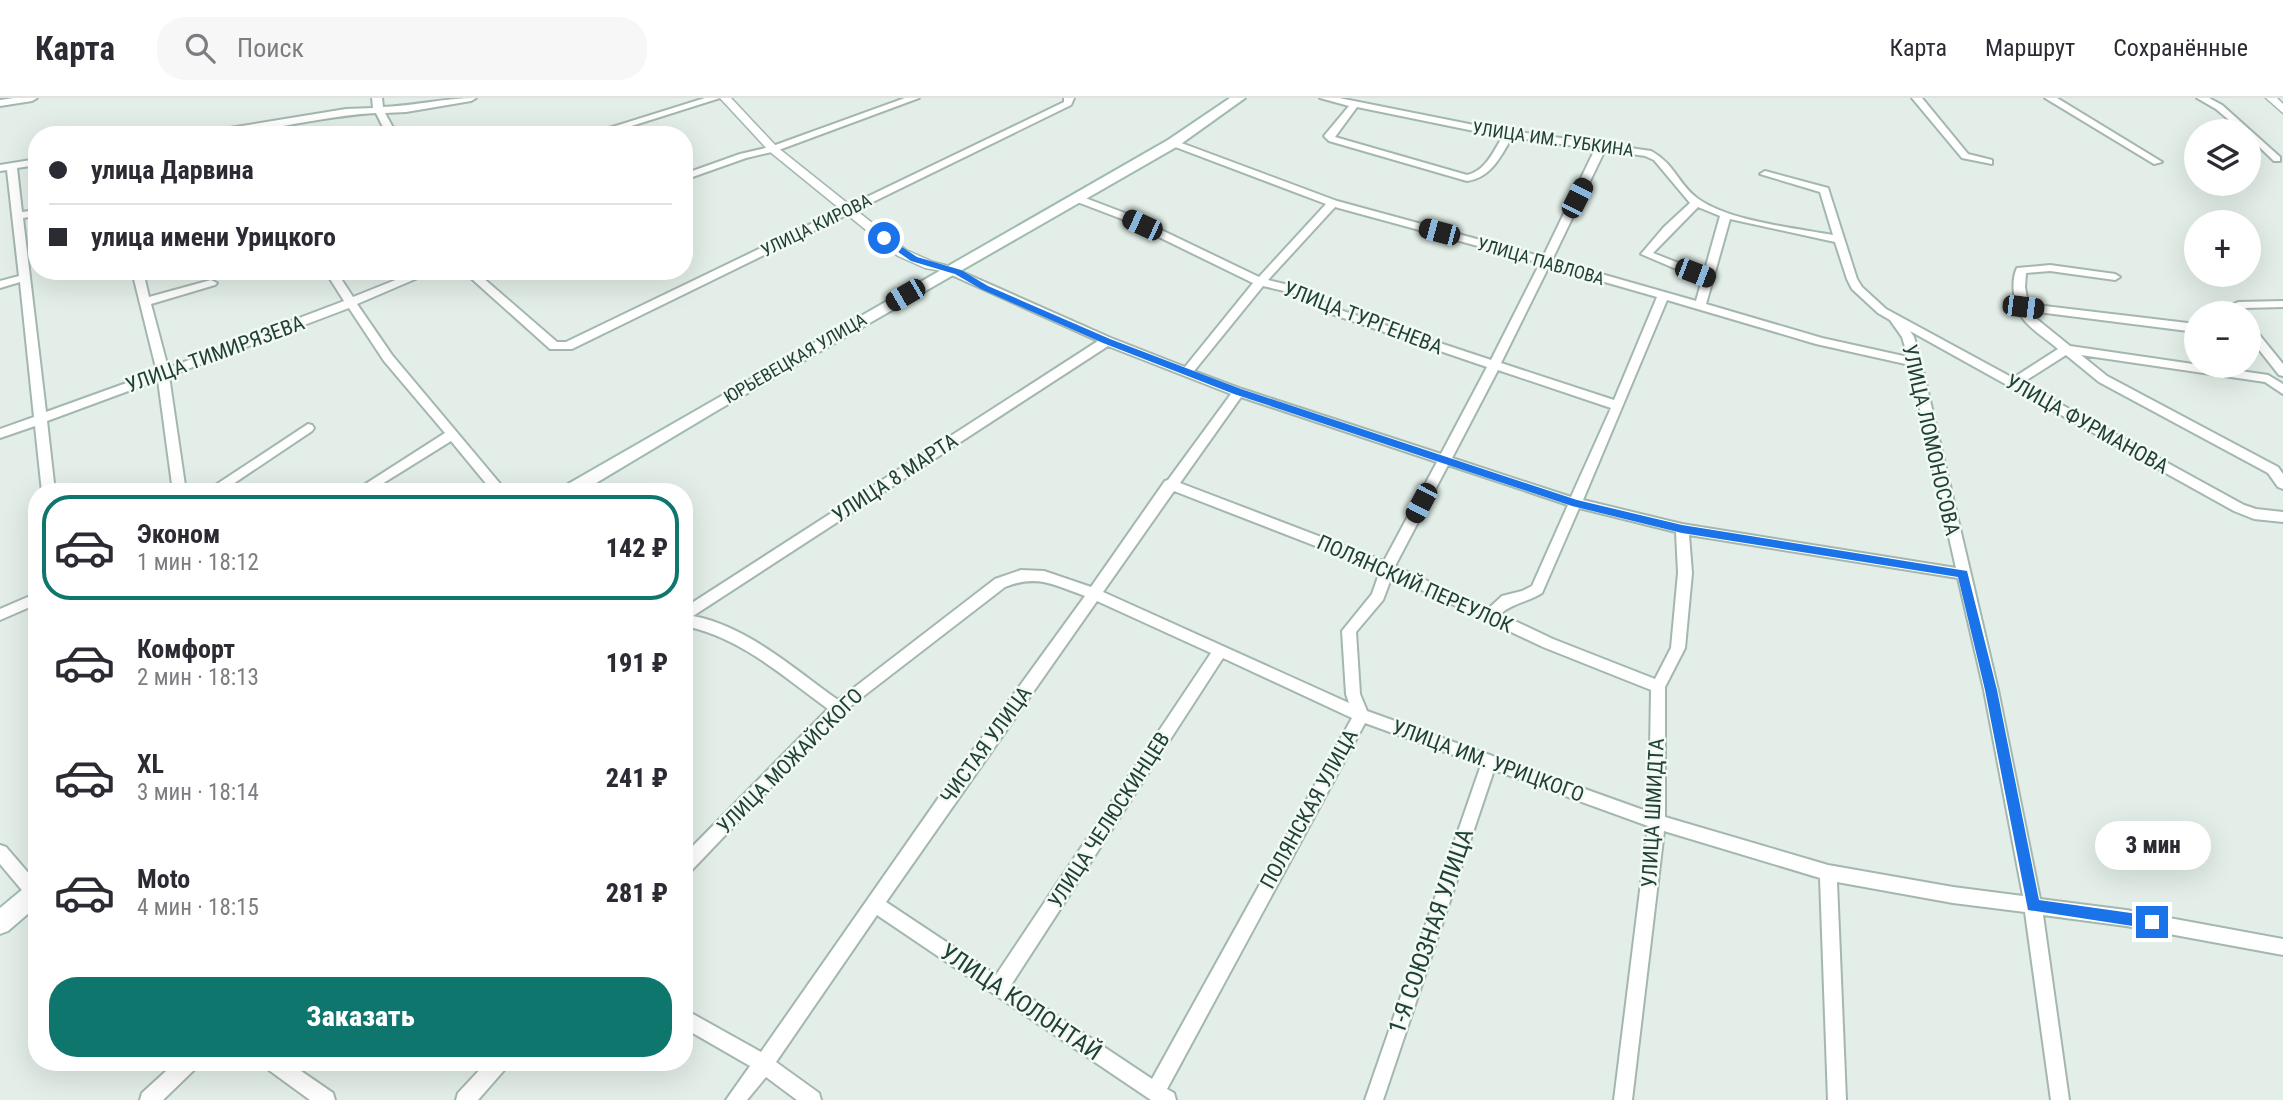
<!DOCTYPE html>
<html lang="ru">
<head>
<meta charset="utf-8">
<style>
  :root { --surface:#fff; --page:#f7f7f7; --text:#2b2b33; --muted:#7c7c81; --line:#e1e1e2; --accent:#0f766e }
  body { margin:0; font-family:"Roboto Condensed",sans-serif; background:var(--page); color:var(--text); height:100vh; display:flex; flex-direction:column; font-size:26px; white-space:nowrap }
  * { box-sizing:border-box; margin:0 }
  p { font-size:23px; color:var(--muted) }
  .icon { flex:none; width:38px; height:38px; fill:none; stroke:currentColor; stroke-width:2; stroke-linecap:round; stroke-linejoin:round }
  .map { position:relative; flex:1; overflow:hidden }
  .side { position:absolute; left:28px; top:385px; width:665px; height:588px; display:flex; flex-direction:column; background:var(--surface); border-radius:28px; box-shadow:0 7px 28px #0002 }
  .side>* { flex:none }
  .banner { position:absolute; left:28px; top:28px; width:665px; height:154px; border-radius:28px; box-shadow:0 7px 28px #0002; display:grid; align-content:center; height:154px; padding:0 21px; background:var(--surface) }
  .buttons { position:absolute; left:2184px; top:21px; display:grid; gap:14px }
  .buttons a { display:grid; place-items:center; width:77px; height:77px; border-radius:50%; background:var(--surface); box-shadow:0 7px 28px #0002; font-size:35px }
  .end { position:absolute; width:32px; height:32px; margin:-16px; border:9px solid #1a73e8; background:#fff; box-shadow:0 0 0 4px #fff }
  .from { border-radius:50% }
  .bubble { position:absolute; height:49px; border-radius:24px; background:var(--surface); box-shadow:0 7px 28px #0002; font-size:23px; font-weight:800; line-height:49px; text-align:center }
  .car { position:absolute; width:21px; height:42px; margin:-21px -10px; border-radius:9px; box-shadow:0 0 5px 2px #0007; background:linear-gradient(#222 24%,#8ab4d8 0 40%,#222 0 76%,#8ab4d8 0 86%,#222 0) }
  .banner b { display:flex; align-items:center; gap:24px; height:66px; font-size:26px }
  .banner b+b { border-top:2px solid var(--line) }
  .banner i { width:18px; height:18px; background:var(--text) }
  ul { padding:12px 0 0; list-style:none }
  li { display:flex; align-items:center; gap:21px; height:105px; margin:0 14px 10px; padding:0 7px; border:4px solid transparent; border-radius:28px }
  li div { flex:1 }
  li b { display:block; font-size:26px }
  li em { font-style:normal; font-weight:800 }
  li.selected { border-color:var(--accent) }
  li>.icon { width:63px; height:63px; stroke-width:1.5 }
  .action { display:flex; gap:14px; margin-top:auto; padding:14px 21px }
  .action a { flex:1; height:80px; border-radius:28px; background:var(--accent); color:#fff; font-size:28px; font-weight:800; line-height:80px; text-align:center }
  header { display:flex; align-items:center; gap:42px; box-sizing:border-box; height:98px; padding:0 35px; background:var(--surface); border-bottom:2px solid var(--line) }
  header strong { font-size:33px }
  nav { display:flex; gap:38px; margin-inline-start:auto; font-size:24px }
  .search { width:490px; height:63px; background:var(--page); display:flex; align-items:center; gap:18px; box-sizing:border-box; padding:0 24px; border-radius:28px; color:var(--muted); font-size:26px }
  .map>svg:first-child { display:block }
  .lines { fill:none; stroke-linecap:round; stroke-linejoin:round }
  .minor-casing { stroke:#a4b7ae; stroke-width:4 }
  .tertiary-casing { stroke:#a4b7ae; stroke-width:3 }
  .secondary-casing { stroke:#9fbbaf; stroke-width:4 }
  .minor { fill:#fff; fill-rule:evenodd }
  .tertiary { fill:#fff; fill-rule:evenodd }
  .secondary { fill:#fff; fill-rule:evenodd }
  .route { fill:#1a73e8 }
  .labels { text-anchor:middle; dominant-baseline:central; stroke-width:5; stroke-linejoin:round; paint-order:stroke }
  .far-street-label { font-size:18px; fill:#204135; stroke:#f3faf6 }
  .street-label { font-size:21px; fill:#204135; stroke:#f3faf6 }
  .near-street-label { font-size:24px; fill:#204135; stroke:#f3faf6 }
</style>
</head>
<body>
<header>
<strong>Карта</strong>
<div class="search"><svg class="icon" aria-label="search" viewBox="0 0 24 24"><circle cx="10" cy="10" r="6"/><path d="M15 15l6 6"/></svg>Поиск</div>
<nav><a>Карта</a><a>Маршрут</a><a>Сохранённые</a></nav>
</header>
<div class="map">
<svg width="2283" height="1002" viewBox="0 0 2283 1002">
  <rect width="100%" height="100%" fill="#e2eee7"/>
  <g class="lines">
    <!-- minor casing -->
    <g class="minor-casing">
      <g id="minor">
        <path d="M14,0H37L32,3L0,8V2Z"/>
        <path d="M372,0H382L383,9C414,8 444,0 476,0L471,3L406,14L385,15L397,37H387L376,15C317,18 259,37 200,37L205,34L346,11L373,10Z"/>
        <path d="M705,0H720L603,37H587Z"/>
        <path d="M905,0H919L776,53L746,60L684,82V76L740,56L770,49Z"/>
        <path d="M1064,0H1074L1071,7L572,251H550L463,173H475L557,244H566L1064,4Z"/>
        <path d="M1320,0H1339L1484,29L1651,53C1675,66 1678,86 1697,100C1728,123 1794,130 1833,137L1820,94L1760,76L1765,73L1828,90L1857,181L1862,189L1886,211L2013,280L2058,251C2048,242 2033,233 2024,222C2014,210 2010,184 2017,170L2050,167L2115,176L2120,179L2115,182L2050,173L2026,175L2025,189L2028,206L2196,226V234L2031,213L2033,218L2070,248L2268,277L2283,286V296L2265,284L2081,257L2107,278L2278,369L2283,376V391L2278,389L2268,375L2099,284L2066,257L2022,285L2244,407L2256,411L2283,414V424L2254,421L2234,413L1910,233L1914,239L1921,264L1998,592L2040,801L2126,812L2283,841V857L2126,828L2043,817L2069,1002H2051L2025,814L1953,805L1837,784L1846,1002H1828L1820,780L1664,733L1632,1002H1614L1648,728L1494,672L1383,1002H1365L1481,667L1365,625L1167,991L1174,995L1176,1002H1151L877,817L776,964L819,995L821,1002H797L766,979L747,1002H726L750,968L684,930V911L761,954L944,692L1085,498C1054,487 1037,476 1005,489L843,614L690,774L684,776V757L828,611C784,579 739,538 684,528V510L1098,243L945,174V170H953L1111,240L1185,269L1253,185L1122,121L1072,102V98H1080L1130,117L1259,179L1326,106L1170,47V43H1176L1337,103L1543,159L1595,51L1512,39C1501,58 1491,80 1467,83L1329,43L1324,38L1349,8ZM1357,9L1484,35L1503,38C1494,52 1486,73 1467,77L1335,39ZM1605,52L1645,58L1654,62L1690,105L1664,129L1641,156L1702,182L1696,203L1552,162ZM1335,109L1540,165L1491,262L1334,210L1301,190L1268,182ZM1698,109L1720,118L1704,175L1653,155ZM1730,121L1835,144L1847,181L1852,191L1878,215L1890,222L1902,239L1908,259L1822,240L1706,206ZM1549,168L1657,199L1614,302L1501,265ZM1263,188L1293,195L1326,214L1487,269L1441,356L1242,291L1194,273ZM1667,202L1816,246L1910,267L1956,470L1682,426L1583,402ZM1108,248L1231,296L1168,382L1165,383L1091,489L1044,473L1021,472L995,481L838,602C794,571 747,528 693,518ZM1498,272L1611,310L1571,399L1452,360ZM1241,299L1437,364L1384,463L1180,385ZM1448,367L1568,407L1532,488L1522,493L1502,498L1488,511L1395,468ZM1174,393L1380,473L1372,496L1342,533L1346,596L1349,605L1103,494ZM1579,410L1676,434L1678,475L1671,550L1655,581L1553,541L1500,516C1513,505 1528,504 1542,495ZM1689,437L1958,480L1984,592L2023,798L1953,789L1828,767L1665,719V589L1685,550L1692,475ZM1392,478L1543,549L1651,592L1649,714L1367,613L1360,596L1356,534L1383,502ZM1097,503L1211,555L996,877L886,804ZM1223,560L1352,620L1152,981L1011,887Z"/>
        <path d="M1912,0H1922L1968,56L1992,62V66L1962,60Z"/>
        <path d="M2045,0H2057L2162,64L2154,66Z"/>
        <path d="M2197,0H2209L2222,7L2280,59V63H2274L2249,39V33H2242L2216,11Z"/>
        <path d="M37,61V67L17,70L22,114L37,112V118L23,120L46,314L157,274L132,173H143L149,199L211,182L217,185L215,187L151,206L168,270L344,203L325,173H336L353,199L418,173H434L357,206L392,257L507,394H493L451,343L369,394H353L445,335L384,263L349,210L169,278L186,394H173L158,282L47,323L55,394H42L35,328L0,340V331L34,319L20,184L0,190V183L19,178L7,72L0,73V67Z"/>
        <path d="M2283,203V209L2244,210L2245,215H2235L2232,207L2238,204Z"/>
        <path d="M2249,228L2253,229L2283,266V278L2279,277L2249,239Z"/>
        <path d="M308,326L312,327L314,330L312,333L221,394H205Z"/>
        <path d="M37,495V506L0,522V511Z"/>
        <path d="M0,747L6,749L37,785V806L31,803L0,766Z"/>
        <path d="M176,964H199L196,970L163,1002H140L142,995Z"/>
        <path d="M263,964H288L333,995L335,1002H310L266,970Z"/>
        <path d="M487,964H509L506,970L478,1002H456L458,995Z"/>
      </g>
    </g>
    <!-- tertiary casing -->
    <g class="tertiary-casing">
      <g id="tertiary">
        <path d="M720,0H731L777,49L906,152L933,164L953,169V175L925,170L898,158L769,53Z"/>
        <path d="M2266,0H2277L2283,6V15Z"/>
      </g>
    </g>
    <!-- secondary casing -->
    <g class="secondary-casing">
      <g id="secondary">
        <path d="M1230,0H1245L1178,48L718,312L581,394H558L561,390L1168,42Z"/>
        <path d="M37,783V808L8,833L0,836V810L29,786Z"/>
      </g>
    </g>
    <!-- minor -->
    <use href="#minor" class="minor"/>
    <!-- tertiary -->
    <use href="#tertiary" class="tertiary"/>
    <!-- secondary -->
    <use href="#secondary" class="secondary"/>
  </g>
  <!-- route -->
  <path class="route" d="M881,139H887L917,159L961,172L988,188L1110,241L1241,291L1577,402L1682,427L1967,473L1997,592L2039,802L2152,818L2157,820V829L2152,831L2028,812L1985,592L1958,479L1682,435L1572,408L1234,296L1103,245L981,191L955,176L911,163L881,142Z"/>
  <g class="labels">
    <!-- far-street labels -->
    <g class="far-street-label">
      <text transform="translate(1553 41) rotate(8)">УЛИЦА ИМ. ГУБКИНА</text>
      <text transform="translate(816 127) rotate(-26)">УЛИЦА КИРОВА</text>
      <text transform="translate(1541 163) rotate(16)">УЛИЦА ПАВЛОВА</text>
      <text transform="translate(795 260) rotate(-30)">ЮРЬЕВЕЦКАЯ УЛИЦА</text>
    </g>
    <!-- street labels -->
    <g class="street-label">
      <text transform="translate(1363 220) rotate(21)">УЛИЦА ТУРГЕНЕВА</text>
      <text transform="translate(215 256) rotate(-20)">УЛИЦА ТИМИРЯЗЕВА</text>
      <text transform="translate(2087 326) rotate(29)">УЛИЦА ФУРМАНОВА</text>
      <text transform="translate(1931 342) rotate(77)">УЛИЦА ЛОМОНОСОВА</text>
      <text transform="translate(895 380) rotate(-33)">УЛИЦА 8 МАРТА</text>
      <text transform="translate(1415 486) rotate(24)">ПОЛЯНСКИЙ ПЕРЕУЛОК</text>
      <text transform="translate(986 647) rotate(-54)">ЧИСТАЯ УЛИЦА</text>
      <text transform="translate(790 663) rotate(-45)">УЛИЦА МОЖАЙСКОГО</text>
      <text transform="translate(1488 663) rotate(20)">УЛИЦА ИМ. УРИЦКОГО</text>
      <text transform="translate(1309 711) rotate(-61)">ПОЛЯНСКАЯ УЛИЦА</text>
      <text transform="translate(1653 715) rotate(-87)">УЛИЦА ШМИДТА</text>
      <text transform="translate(1109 722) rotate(-57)">УЛИЦА ЧЕЛЮСКИНЦЕВ</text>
    </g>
    <!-- near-street labels -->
    <g class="near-street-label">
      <text transform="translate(1431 833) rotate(-71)">1-Я СОЮЗНАЯ УЛИЦА</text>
      <text transform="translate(1021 904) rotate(34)">УЛИЦА КОЛОНТАЙ</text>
    </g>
  </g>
</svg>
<div class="buttons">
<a><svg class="icon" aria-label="layers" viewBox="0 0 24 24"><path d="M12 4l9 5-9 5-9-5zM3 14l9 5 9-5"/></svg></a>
<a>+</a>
<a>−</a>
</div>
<i class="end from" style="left:884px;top:140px"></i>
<i class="end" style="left:2152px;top:824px"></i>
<div class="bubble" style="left:2095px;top:723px;width:116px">3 мин</div>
<i class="car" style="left:1577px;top:100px;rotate:27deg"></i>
<i class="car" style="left:1142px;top:127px;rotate:295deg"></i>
<i class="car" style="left:1439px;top:134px;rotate:285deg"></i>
<i class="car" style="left:1695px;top:175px;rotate:111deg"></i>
<i class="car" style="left:905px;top:197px;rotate:240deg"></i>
<i class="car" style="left:2023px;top:209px;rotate:97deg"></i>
<i class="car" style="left:1421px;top:405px;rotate:208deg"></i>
<div class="banner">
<b><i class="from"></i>улица Дарвина</b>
<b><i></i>улица имени Урицкого</b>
</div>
<section class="side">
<ul>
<li class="selected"><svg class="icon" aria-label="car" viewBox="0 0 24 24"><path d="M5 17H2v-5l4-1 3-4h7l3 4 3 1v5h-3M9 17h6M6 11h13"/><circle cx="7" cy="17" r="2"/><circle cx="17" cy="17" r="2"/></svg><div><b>Эконом</b><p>1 мин · 18:12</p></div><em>142 ₽</em></li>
<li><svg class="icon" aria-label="car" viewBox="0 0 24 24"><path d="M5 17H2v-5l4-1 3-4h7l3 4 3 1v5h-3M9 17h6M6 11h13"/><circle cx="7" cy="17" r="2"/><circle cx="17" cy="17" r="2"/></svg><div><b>Комфорт</b><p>2 мин · 18:13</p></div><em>191 ₽</em></li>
<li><svg class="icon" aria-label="car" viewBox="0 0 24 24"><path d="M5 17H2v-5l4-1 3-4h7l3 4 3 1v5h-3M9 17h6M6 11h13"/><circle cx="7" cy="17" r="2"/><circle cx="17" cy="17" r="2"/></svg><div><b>XL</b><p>3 мин · 18:14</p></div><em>241 ₽</em></li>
<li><svg class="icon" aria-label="car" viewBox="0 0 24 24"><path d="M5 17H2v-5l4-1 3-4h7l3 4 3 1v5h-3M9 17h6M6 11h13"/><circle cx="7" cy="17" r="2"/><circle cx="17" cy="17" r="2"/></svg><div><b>Moto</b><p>4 мин · 18:15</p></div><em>281 ₽</em></li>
</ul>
<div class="action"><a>Заказать</a></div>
</section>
</div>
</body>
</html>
